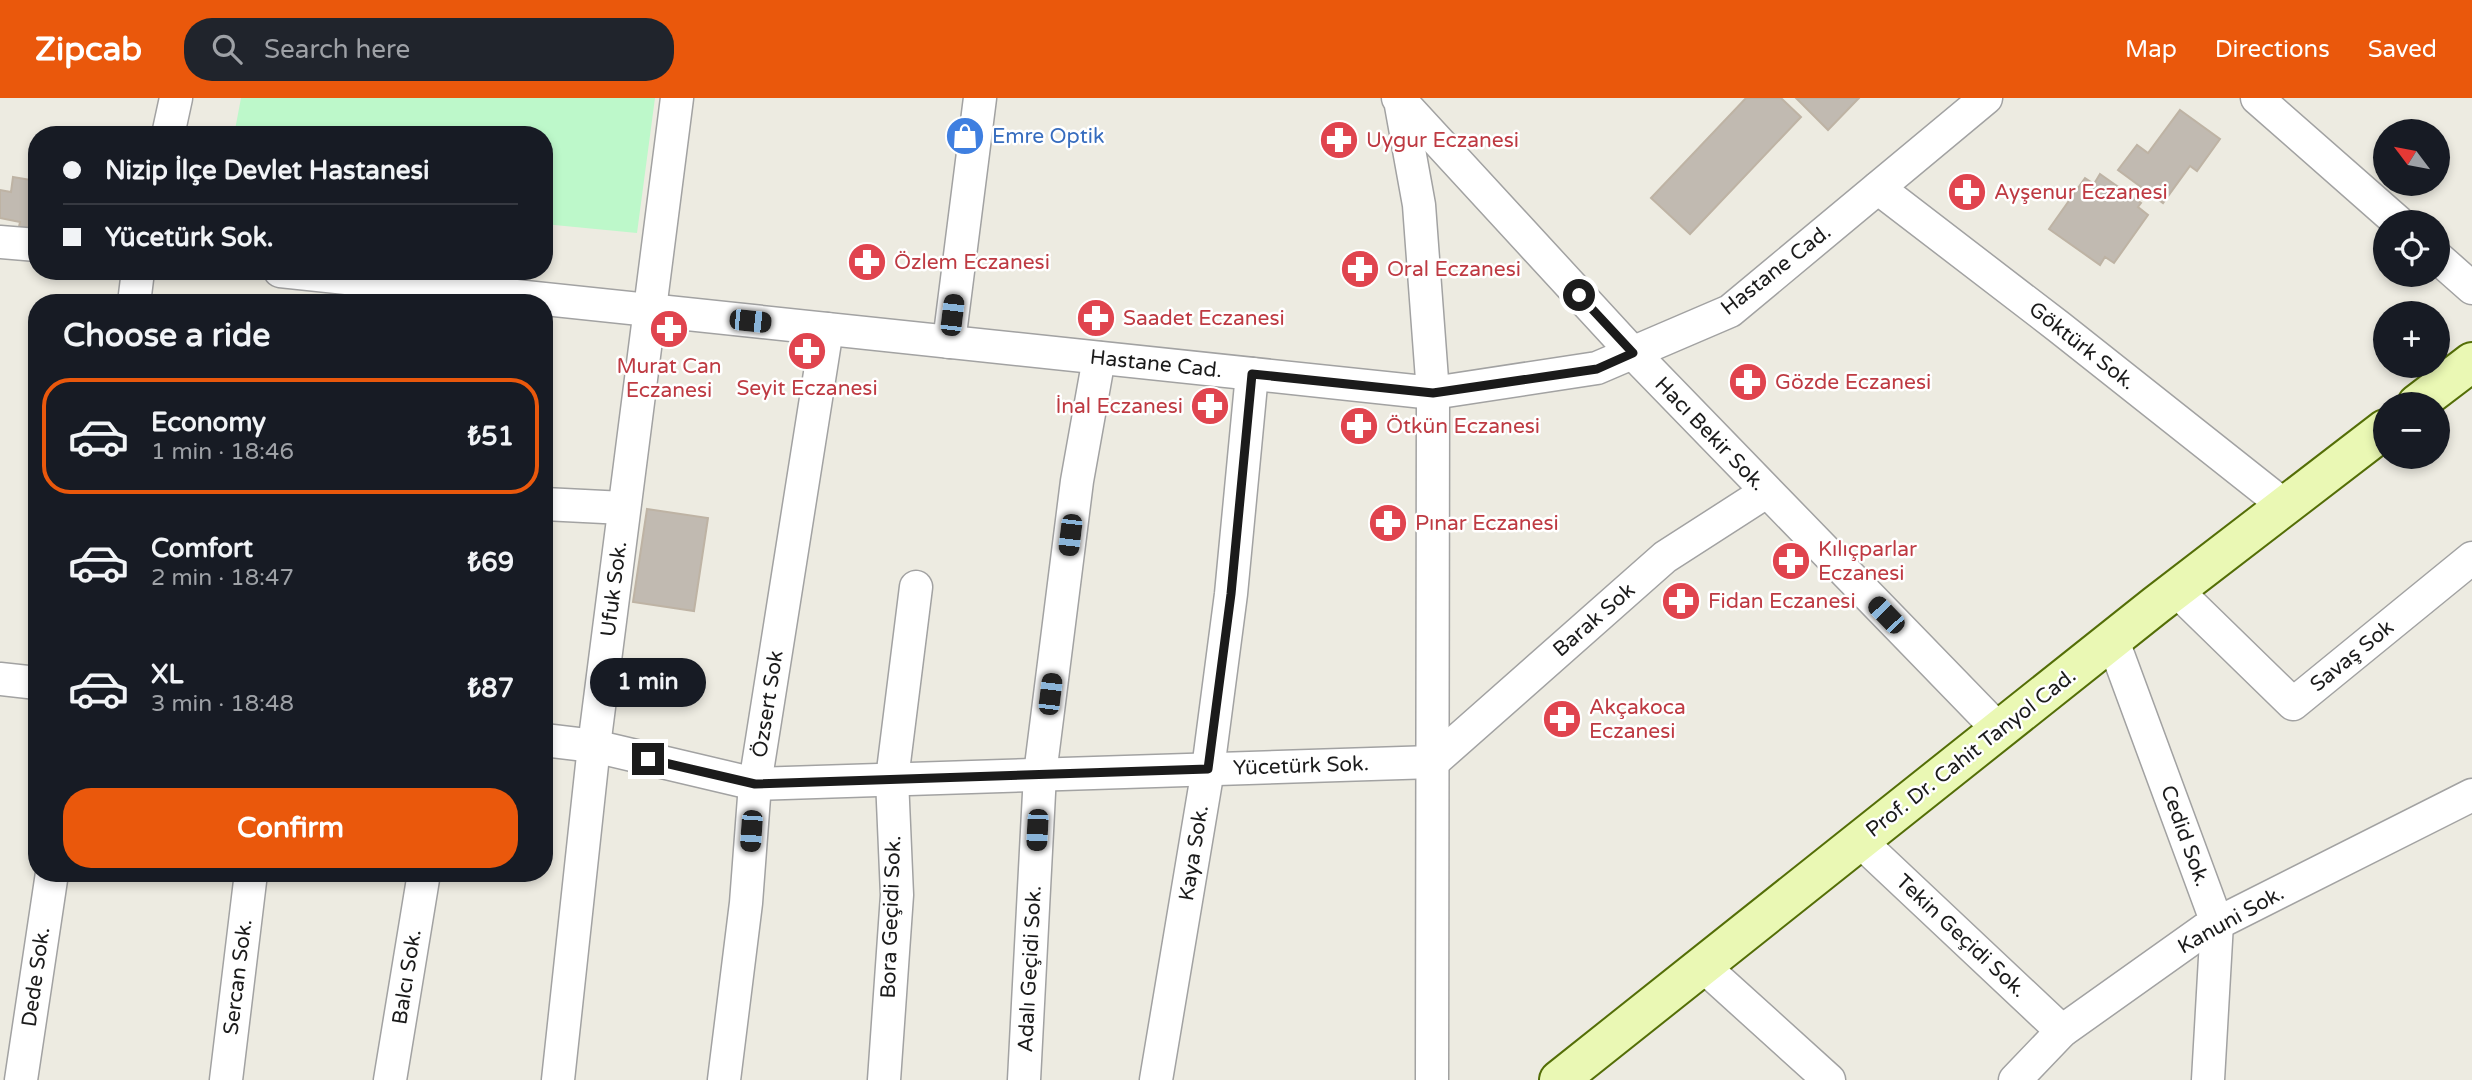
<!DOCTYPE html>
<html lang="en">
<head>
<meta charset="utf-8">
<style>
  :root { --surface:#171b24; --page:#20242c; --text:#f1f3f6; --muted:#9ea1a6; --line:#363941; --accent:#ea580c }
  body { margin:0; font-family:"Varela Round",sans-serif; background:var(--page); color:var(--text); height:100vh; display:flex; flex-direction:column; font-size:26px; white-space:nowrap }
  * { box-sizing:border-box; margin:0 }
  p { font-size:23px; color:var(--muted) }
  .icon { flex:none; width:38px; height:38px; fill:none; stroke:currentColor; stroke-width:2; stroke-linecap:round; stroke-linejoin:round }
  .map { position:relative; flex:1; overflow:hidden }
  .side { position:absolute; left:28px; top:196px; width:525px; height:588px; display:flex; flex-direction:column; background:var(--surface); border-radius:28px; box-shadow:0 4px 10px #0003 }
  .side>* { flex:none }
  .guide { position:absolute; left:28px; top:28px; width:525px; height:154px; border-radius:28px; box-shadow:0 4px 10px #0003; display:grid; align-content:center; height:154px; padding:0 35px; background:var(--surface) }
  .needle { width:46px; rotate:302deg }
  .controls { position:absolute; left:2373px; top:21px; display:grid; gap:14px }
  .controls a { display:grid; place-items:center; width:77px; height:77px; border-radius:50%; background:var(--surface); box-shadow:0 4px 10px #0003; font-size:35px }
  .end { position:absolute; width:32px; height:32px; margin:-16px; border:9px solid #1b1b1b; background:#fff; box-shadow:0 0 0 4px #fff }
  .from { border-radius:50% }
  .bubble { position:absolute; height:49px; border-radius:24px; background:var(--surface); box-shadow:0 4px 10px #0003; font-size:23px; font-weight:700; line-height:49px; text-align:center }
  .car { position:absolute; width:21px; height:42px; margin:-21px -10px; border-radius:9px; box-shadow:0 0 5px 2px #0007; background:linear-gradient(#222 24%,#8ab4d8 0 40%,#222 0 76%,#8ab4d8 0 86%,#222 0) }
  .guide b { display:flex; align-items:center; gap:24px; height:66px; font-size:26px }
  .guide b+b { border-top:2px solid var(--line) }
  .guide i { width:18px; height:18px; background:var(--text) }
  ul { padding:0; list-style:none }
  li { display:flex; align-items:center; gap:21px; height:116px; margin:0 14px 10px; padding:0 21px; border:4px solid transparent; border-radius:28px }
  li div { flex:1 }
  li b { display:block; font-size:26px }
  li em { font-style:normal; font-weight:700 }
  li.selected { border-color:var(--accent) }
  li>.icon { width:63px; height:63px; stroke-width:1.5 }
  h2 { padding:0 35px; font-size:32px; line-height:84px }
  .cta { display:flex; gap:14px; margin-top:auto; padding:14px 35px }
  .cta a { flex:1; height:80px; border-radius:28px; background:var(--accent); color:#fff; font-size:28px; font-weight:700; line-height:80px; text-align:center }
  header { display:flex; align-items:center; gap:42px; box-sizing:border-box; height:98px; padding:0 35px; background:var(--accent); color:#fff }
  header strong { font-size:33px }
  nav { display:flex; gap:38px; margin-inline-start:auto; font-size:24px }
  .search { width:490px; height:63px; background:var(--page); display:flex; align-items:center; gap:18px; box-sizing:border-box; padding:0 24px; border-radius:28px; color:var(--muted); font-size:26px }
  .map>svg:first-child { display:block }
  .park { fill:#bdf8ca }
  .building { fill:#c1bab1; stroke:#beb3a4; stroke-width:2 }
  .lines { fill:none; stroke-linecap:round; stroke-linejoin:round }
  .street-casing { stroke:#a2a2a2; stroke-width:35 }
  .secondary-casing { stroke:#546e07; stroke-width:42 }
  .street { stroke:#fff; stroke-width:32 }
  .secondary { stroke:#eaf8b4; stroke-width:38 }
  .route { stroke:#1b1b1b; stroke-width:9 }
  .labels { text-anchor:middle; dominant-baseline:central; stroke-width:5; stroke-linejoin:round; paint-order:stroke }
  .shop-label { font-size:21px; fill:#366cbe; stroke:#fff; text-anchor:start }
  .health-label { font-size:21px; fill:#be3a42; stroke:#fff; text-anchor:start }
  .street-label { font-size:21px; fill:#1b1b1b; stroke:#fff }
</style>
</head>
<body>
<header>
<strong>Zipcab</strong>
<div class="search"><svg class="icon" aria-label="search" viewBox="0 0 24 24"><circle cx="10" cy="10" r="6"/><path d="M15 15l6 6"/></svg>Search here</div>
<nav><a>Map</a><a>Directions</a><a>Saved</a></nav>
</header>
<div class="map">
<svg width="2472" height="982" viewBox="0 0 2472 982">
  <rect width="100%" height="100%" fill="#edebe1"/>
  <!-- park -->
  <path class="park" d="M241,0H655L637,135L544,126V37H234Z"/>
  <!-- building -->
  <g class="building">
    <path d="M1746,0H1781L1801,19L1690,136L1651,100Z"/>
    <path d="M1796,0H1859L1828,32Z"/>
    <path d="M2180,12L2220,41L2197,73L2190,68L2163,105L2118,72L2137,47L2148,55Z"/>
    <path d="M2100,76L2141,105L2138,109L2148,117L2114,165L2105,159L2100,167L2049,131L2085,80L2094,86Z"/>
    <path d="M13,79L37,83L29,131L19,129L20,124L0,120V92L11,94Z"/>
    <path d="M647,411L708,420L694,513L633,504Z"/>
  </g>
  <g class="lines">
    <!-- street casing -->
    <g class="street-casing">
      <g id="street">
        <path d="M1398,0L1400,2L1419,107L1433,295L1432,982"/>
        <path d="M2257,0L2398,124"/>
        <path d="M1400,2L1633,255L1999,632"/>
        <path d="M168,37L176,0"/>
        <path d="M1878,90L2059,229L2285,408"/>
        <path d="M0,144L37,147"/>
        <path d="M2438,160L2472,190"/>
        <path d="M280,173L1433,295L1597,270L1730,213L1986,0"/>
        <path d="M134,205L138,173"/>
        <path d="M949,244L980,0"/>
        <path d="M544,406L624,410"/>
        <path d="M2176,492L2293,606L2472,460"/>
        <path d="M2113,543L2217,825L2208,982"/>
        <path d="M0,581L37,585"/>
        <path d="M544,642L594,648L755,686L1433,664L1665,459L1766,394"/>
        <path d="M1860,743L2062,933"/>
        <path d="M1703,868L1829,982"/>
        <path d="M21,982L52,775"/>
        <path d="M226,982L251,775"/>
        <path d="M390,982L424,775"/>
        <path d="M558,982L594,648L677,0"/>
        <path d="M724,982L746,805L755,686L827,231"/>
        <path d="M884,982L897,797L892,681L916,489"/>
        <path d="M1024,982L1040,676L1077,383L1099,260"/>
        <path d="M1156,982L1208,671L1231,496L1252,276"/>
        <path d="M2015,982L2062,933L2204,832L2472,697"/>
      </g>
    </g>
    <!-- secondary casing -->
    <g class="secondary-casing">
      <g id="secondary">
        <path d="M2417,306L2472,264"/>
        <path d="M1559,982L2156,507L2385,331"/>
      </g>
    </g>
    <!-- street -->
    <use href="#street" class="street"/>
    <!-- secondary -->
    <use href="#secondary" class="secondary"/>
  </g>
  <g class="lines">
    <!-- route -->
    <path class="route" d="M648,661L755,686L1208,671L1231,496L1252,276L1433,295L1597,271L1633,255L1579,197"/>
  </g>
  <!-- icons -->
  <defs>
    <g id="shop-disc" transform="scale(2.0125)"><circle r="9.5" fill="#3f7fe0" stroke="#fff"/><path d="M-5-2.5h2.3a2.7 3.5 0 0 1 5.4 0H5L5.5 6h-11ZM-1.5-2.5h3a1.5 2.3 0 0 0-3 0Z" fill="#fff"/></g>
    <g id="pharmacy-disc" transform="scale(2.0125)"><circle r="9.5" fill="#e0444e" stroke="#fff"/><path d="M-2-6h4v4h4v4h-4v4h-4v-4h-4v-4h4Z" fill="#fff"/></g>
  </defs>
  <g fill-rule="evenodd">
    <use href="#shop-disc" x="965" y="38"/>
    <use href="#pharmacy-disc" x="1339" y="42"/>
    <use href="#pharmacy-disc" x="1967" y="94"/>
    <use href="#pharmacy-disc" x="867" y="164"/>
    <use href="#pharmacy-disc" x="1360" y="171"/>
    <use href="#pharmacy-disc" x="1096" y="220"/>
    <use href="#pharmacy-disc" x="669" y="231"/>
    <use href="#pharmacy-disc" x="807" y="253"/>
    <use href="#pharmacy-disc" x="1748" y="284"/>
    <use href="#pharmacy-disc" x="1210" y="308"/>
    <use href="#pharmacy-disc" x="1359" y="328"/>
    <use href="#pharmacy-disc" x="1388" y="425"/>
    <use href="#pharmacy-disc" x="1791" y="463"/>
    <use href="#pharmacy-disc" x="1681" y="503"/>
    <use href="#pharmacy-disc" x="1562" y="621"/>
  </g>
  <g class="labels">
    <!-- shop labels -->
    <g class="shop-label">
      <text x="992" y="38">Emre Optik</text>
    </g>
    <!-- health labels -->
    <g class="health-label">
      <text x="1366" y="42">Uygur Eczanesi</text>
      <text x="1994" y="94">Ayşenur Eczanesi</text>
      <text x="894" y="164">Özlem Eczanesi</text>
      <text x="1387" y="171">Oral Eczanesi</text>
      <text x="1123" y="220">Saadet Eczanesi</text>
      <text x="669" y="268" text-anchor="middle">Murat Can<tspan x="669" dy="24">Eczanesi</tspan></text>
      <text x="1775" y="284">Gözde Eczanesi</text>
      <text x="807" y="290" text-anchor="middle">Seyit Eczanesi</text>
      <text x="1183" y="308" text-anchor="end">İnal Eczanesi</text>
      <text x="1386" y="328">Ötkün Eczanesi</text>
      <text x="1415" y="425">Pınar Eczanesi</text>
      <text x="1818" y="451">Kılıçparlar<tspan x="1818" dy="24">Eczanesi</tspan></text>
      <text x="1708" y="503">Fidan Eczanesi</text>
      <text x="1589" y="609">Akçakoca<tspan x="1589" dy="24">Eczanesi</tspan></text>
    </g>
    <!-- street labels -->
    <g class="street-label">
      <text transform="translate(1776 172) rotate(-38)">Hastane Cad.</text>
      <text transform="translate(2082 248) rotate(38)">Göktürk Sok.</text>
      <text transform="translate(1156 266) rotate(6)">Hastane Cad.</text>
      <text transform="translate(1710 336) rotate(46)">Hacı Bekir Sok.</text>
      <text transform="translate(614 491) rotate(-83)">Ufuk Sok.</text>
      <text transform="translate(1594 522) rotate(-41)">Barak Sok</text>
      <text transform="translate(2352 558) rotate(-39)">Savaş Sok</text>
      <text transform="translate(768 606) rotate(-81)">Özsert Sok</text>
      <text transform="translate(1971 655) rotate(-38)">Prof. Dr. Cahit Tanyol Cad.</text>
      <text transform="translate(1301 668) rotate(-2)">Yücetürk Sok.</text>
      <text transform="translate(2185 738) rotate(70)">Cedid Sok.</text>
      <text transform="translate(1194 755) rotate(-81)">Kaya Sok.</text>
      <text transform="translate(891 819) rotate(-88)">Bora Geçidi Sok.</text>
      <text transform="translate(2231 822) rotate(-29)">Kanuni Sok.</text>
      <text transform="translate(1961 838) rotate(43)">Tekin Geçidi Sok.</text>
      <text transform="translate(1030 871) rotate(-87)">Adalı Geçidi Sok.</text>
      <text transform="translate(36 879) rotate(-82)">Dede Sok.</text>
      <text transform="translate(238 879) rotate(-83)">Sercan Sok.</text>
      <text transform="translate(407 879) rotate(-81)">Balcı Sok.</text>
    </g>
  </g>
</svg>
<div class="controls">
<a><svg class="needle" viewBox="-14 -14 28 28"><path d="M0-13l5 13h-10z" fill="#e53935"/><path d="M0 13l5-13h-10z" fill="#9ea1a6"/></svg></a>
<a><svg class="icon" aria-label="locate" viewBox="0 0 24 24"><circle cx="12" cy="12" r="6"/><path d="M12 2v4M12 18v4M2 12h4M18 12h4"/></svg></a>
<a>+</a>
<a>−</a>
</div>
<i class="end from" style="left:1579px;top:197px"></i>
<i class="end" style="left:648px;top:661px"></i>
<div class="bubble" style="left:590px;top:560px;width:116px">1 min</div>
<i class="car" style="left:952px;top:217px;rotate:7deg"></i>
<i class="car" style="left:750px;top:223px;rotate:96deg"></i>
<i class="car" style="left:1070px;top:437px;rotate:187deg"></i>
<i class="car" style="left:1886px;top:517px;rotate:316deg"></i>
<i class="car" style="left:1050px;top:596px;rotate:7deg"></i>
<i class="car" style="left:1037px;top:732px;rotate:183deg"></i>
<i class="car" style="left:751px;top:733px;rotate:184deg"></i>
<div class="guide">
<b><i class="from"></i>Nizip İlçe Devlet Hastanesi</b>
<b><i></i>Yücetürk Sok.</b>
</div>
<section class="side">
<h2>Choose a ride</h2>
<ul>
<li class="selected"><svg class="icon" aria-label="car" viewBox="0 0 24 24"><path d="M5 17H2v-5l4-1 3-4h7l3 4 3 1v5h-3M9 17h6M6 11h13"/><circle cx="7" cy="17" r="2"/><circle cx="17" cy="17" r="2"/></svg><div><b>Economy</b><p>1 min · 18:46</p></div><em>₺51</em></li>
<li><svg class="icon" aria-label="car" viewBox="0 0 24 24"><path d="M5 17H2v-5l4-1 3-4h7l3 4 3 1v5h-3M9 17h6M6 11h13"/><circle cx="7" cy="17" r="2"/><circle cx="17" cy="17" r="2"/></svg><div><b>Comfort</b><p>2 min · 18:47</p></div><em>₺69</em></li>
<li><svg class="icon" aria-label="car" viewBox="0 0 24 24"><path d="M5 17H2v-5l4-1 3-4h7l3 4 3 1v5h-3M9 17h6M6 11h13"/><circle cx="7" cy="17" r="2"/><circle cx="17" cy="17" r="2"/></svg><div><b>XL</b><p>3 min · 18:48</p></div><em>₺87</em></li>
</ul>
<div class="cta"><a>Confirm</a></div>
</section>
</div>
</body>
</html>
